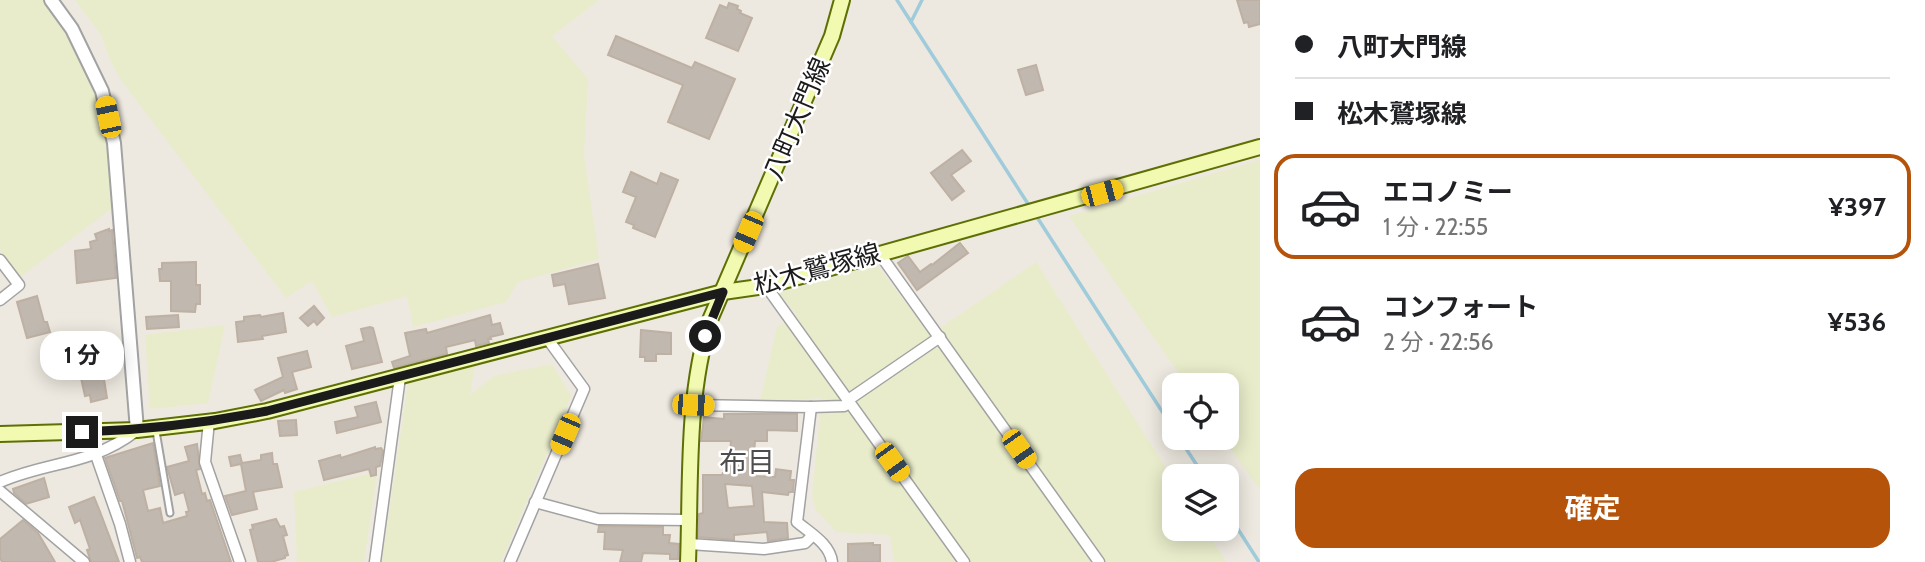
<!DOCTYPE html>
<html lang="ja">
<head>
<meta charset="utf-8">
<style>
  :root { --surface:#fff; --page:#f2f2f2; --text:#202124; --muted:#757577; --line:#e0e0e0; --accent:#b45309 }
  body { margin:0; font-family:Cabin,"Noto Sans JP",sans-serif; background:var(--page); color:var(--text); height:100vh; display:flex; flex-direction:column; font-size:26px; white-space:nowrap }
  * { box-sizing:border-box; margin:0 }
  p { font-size:23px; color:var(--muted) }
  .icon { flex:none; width:38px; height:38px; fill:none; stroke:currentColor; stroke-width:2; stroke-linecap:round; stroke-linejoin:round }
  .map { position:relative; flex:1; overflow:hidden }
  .sheet { display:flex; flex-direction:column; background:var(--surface); width:665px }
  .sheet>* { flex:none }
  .guide { display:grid; align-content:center; height:154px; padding:0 35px; background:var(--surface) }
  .buttons { position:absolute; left:1162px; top:373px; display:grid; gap:14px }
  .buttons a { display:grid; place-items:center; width:77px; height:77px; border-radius:14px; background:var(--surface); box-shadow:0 4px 18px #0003; font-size:35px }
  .end { position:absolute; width:32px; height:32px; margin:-16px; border:9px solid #1b1b1b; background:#fff; box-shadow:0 0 0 4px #fff }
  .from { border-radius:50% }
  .bubble { position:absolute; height:49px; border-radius:21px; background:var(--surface); box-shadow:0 4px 18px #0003; font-size:23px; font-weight:700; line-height:49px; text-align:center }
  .car { position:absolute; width:21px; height:42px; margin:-21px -10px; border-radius:9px; box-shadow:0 0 5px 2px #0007; background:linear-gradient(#f5c518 24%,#345 0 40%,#f5c518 0 76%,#345 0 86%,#f5c518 0) }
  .guide b { display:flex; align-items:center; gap:24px; height:66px; font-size:26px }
  .guide b+b { border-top:2px solid var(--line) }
  .guide i { width:18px; height:18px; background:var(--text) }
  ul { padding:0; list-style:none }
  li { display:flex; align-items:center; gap:21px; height:105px; margin:0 14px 10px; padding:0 21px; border:4px solid transparent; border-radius:21px }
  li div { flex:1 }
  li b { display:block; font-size:26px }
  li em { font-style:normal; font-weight:700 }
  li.current { border-color:var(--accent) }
  li>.icon { width:63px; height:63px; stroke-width:1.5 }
  .cta { display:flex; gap:14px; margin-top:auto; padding:14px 35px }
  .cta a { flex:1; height:80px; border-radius:21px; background:var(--accent); color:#fff; font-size:28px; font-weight:700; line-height:80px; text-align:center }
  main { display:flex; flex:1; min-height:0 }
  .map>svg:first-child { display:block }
  .farmland { fill:#e8ecca }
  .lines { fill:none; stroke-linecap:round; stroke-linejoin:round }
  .stream { stroke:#9fcbdb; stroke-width:3.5 }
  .building { fill:#c1b8b0; stroke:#beb0a2; stroke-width:2; fill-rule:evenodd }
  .service-casing { stroke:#a2a2a2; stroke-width:9 }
  .minor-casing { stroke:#a2a2a2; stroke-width:13 }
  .tertiary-casing { stroke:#a2a2a2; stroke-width:16 }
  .secondary-casing { stroke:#5e7004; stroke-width:18 }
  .service { stroke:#fff; stroke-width:5 }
  .minor { stroke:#fff; stroke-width:10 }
  .tertiary { stroke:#fff; stroke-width:12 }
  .secondary { stroke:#f2f9b1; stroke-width:14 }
  .route { stroke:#1b1b1b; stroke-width:9 }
  .labels { text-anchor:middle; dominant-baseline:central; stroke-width:5; stroke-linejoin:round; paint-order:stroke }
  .street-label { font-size:26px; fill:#1b1b1b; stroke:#fff }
  .neighbourhood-label { font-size:28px; fill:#4e4e4e; stroke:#fff }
</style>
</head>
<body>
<main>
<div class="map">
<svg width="1260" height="562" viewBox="0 0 1260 562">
  <rect width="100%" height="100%" fill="#ede9e0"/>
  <!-- farmland -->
  <g class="farmland">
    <path d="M0,0H43L57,19L88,72L100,111L109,156L111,209L20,277L0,250Z"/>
    <path d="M75,0H599L552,36L588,79L584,155L599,259L518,282L506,302L413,327L407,296L332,317L312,281L286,298L121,80L110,60L101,35Z"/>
    <path d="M1260,160V490L1223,438H1227V385H1187L1069,216Z"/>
    <path d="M1036,262L1174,481V528L1205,529L1226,562H894L890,535L836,532L816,510L812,496L822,398L760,401L777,327L797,314L778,293L877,265L930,335Z"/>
    <path d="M225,325L208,403L150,409L145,335Z"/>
    <path d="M475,364L470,395L494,376L552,364L571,396L501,562H382L408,384Z"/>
    <path d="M377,472L364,562H297L294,492Z"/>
  </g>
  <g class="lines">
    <!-- stream -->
    <g class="stream">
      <path d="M897,0L1030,207"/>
      <path d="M911,22L922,0"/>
      <path d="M1035,214L1174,430"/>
      <path d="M1179,438L1204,476"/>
      <path d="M1227,512L1259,562"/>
    </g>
  </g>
  <!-- building -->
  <g class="building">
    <path d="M1237,0H1260V24L1249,27L1248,22L1244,23Z"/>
    <path d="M729,3L738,6L737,9L741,11L740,13L752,18L738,51L706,38L720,5L727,8Z"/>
    <path d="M616,36L692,68L695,62L735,79L709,139L668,122L683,85L608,55Z"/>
    <path d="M1036,65L1043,90L1026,95L1018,70Z"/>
    <path d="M962,150L971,161L951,175L964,191L952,200L931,173Z"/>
    <path d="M631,172L657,184L661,173L678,180L655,237L633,228L634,225L626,222L636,197L623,192Z"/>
    <path d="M109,229V231L112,230L116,278L77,283L75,251L91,249L90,242L97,240L95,234Z"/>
    <path d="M960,243L968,253L917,290L898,263L908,256L920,272L931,264L932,265Z"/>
    <path d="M196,262V285H200V304H196L195,312L171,311V281H160L159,269H162V263Z"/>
    <path d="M598,264L605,298L569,304L565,284L554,286L552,275Z"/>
    <path d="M37,296L44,322H47L50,332L27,338L17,302Z"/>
    <path d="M314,306L324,318L317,325L314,321L308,326L300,318Z"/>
    <path d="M283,313L286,332L262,336L263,339L238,342L236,322L244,321V317L260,315L261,317Z"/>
    <path d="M178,315L179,327L147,329L146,317Z"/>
    <path d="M490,315L492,325L500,323L503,334L490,337L491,339H488L489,343L476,346L475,340L446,347L447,354L394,368L392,362L410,356L405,333L426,329L427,333Z"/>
    <path d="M370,327L373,328L382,362L352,369L346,346L364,341L361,329Z"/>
    <path d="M641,330L671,333V354H656V361H645V357H640Z"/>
    <path d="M307,351L311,367L292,372L297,389L285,393L284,390L261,401L255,390L283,377L278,358Z"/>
    <path d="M103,373L107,398L91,402L90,395L85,396L81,378Z"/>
    <path d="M376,402L381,422L337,433L335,422L358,417L355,407Z"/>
    <path d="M724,414H797V431L767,430V441H755L753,467L756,468L755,476L775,477L776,469L791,471L790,480H794L793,492H789L788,495L762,492L764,522L787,523L788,538L768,541L767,532L734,535V540L698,537L699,514L703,513V475H722L723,473H726V466H729L731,441H701L704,417L724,419ZM725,484L752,486L754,506L728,508Z"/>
    <path d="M296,420L297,435L280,436L278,421Z"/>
    <path d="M153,443L160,486L143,490L148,511L160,508L163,523L187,516L186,512L189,511L184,492L175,495L167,467L189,461L185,447L197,444L200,469L196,470L202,494L205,493L207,501L210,500L231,562H142L140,557L137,558L122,501H120L105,458Z"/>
    <path d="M375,447V449L381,448L383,451L380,466L376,467V475L371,476L369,469L324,480L319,461L340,455L341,458Z"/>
    <path d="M272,453L273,464H277L282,487L253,492L257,509L232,515L225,496L246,491L241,464L231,466L229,457L240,455L242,463L261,460V455Z"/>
    <path d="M44,478L49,497L26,504L14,493L13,489Z"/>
    <path d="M94,497L99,509L119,562H91L87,550L90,549L80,520L75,523L69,507Z"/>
    <path d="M276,519L280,527L284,526L287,535L283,536L288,555L285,556V558L271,562H258L250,530L253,529L252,525Z"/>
    <path d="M23,520L38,533L55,562H2L0,558V539Z"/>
    <path d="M599,526L663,527V535H670L669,543L679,544L678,559H670V554L643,553L641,562H620L623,550L604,549L605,532H598Z"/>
    <path d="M873,543V545H880V562H848V544Z"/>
  </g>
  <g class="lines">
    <!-- service casing -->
    <g class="service-casing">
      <path id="service" d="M156,431L170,513"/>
    </g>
    <!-- minor casing -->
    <g class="minor-casing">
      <g id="minor">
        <path d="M879,253L1099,562"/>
        <path d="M0,260L19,285L0,300"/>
        <path d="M766,286L964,562"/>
        <path d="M848,400L940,337"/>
        <path d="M693,405L811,407L797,522C810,533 830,544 832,562"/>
        <path d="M811,407L844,406L850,402"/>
        <path d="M209,421L205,462L240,562"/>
        <path d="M96,455L120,524L130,562"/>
        <path d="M0,482C48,461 90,466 136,431"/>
        <path d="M0,491L84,562"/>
        <path d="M535,502L598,519L689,520"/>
        <path d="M689,544L764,549L805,543L813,535"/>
        <path d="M375,562L400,377"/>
        <path d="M510,562L584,389L547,338"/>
      </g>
    </g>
    <!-- tertiary casing -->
    <g class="tertiary-casing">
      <path id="tertiary" d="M51,0L72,29L102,91L114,143L137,430"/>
    </g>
    <!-- secondary casing -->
    <g class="secondary-casing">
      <g id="secondary">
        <path d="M0,434L137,430L215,421L267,411L723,292L766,286L1260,147"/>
        <path d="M688,562C691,481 686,398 710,320L832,36L842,0"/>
      </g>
    </g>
    <!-- service -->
    <use href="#service" class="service"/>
    <!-- minor -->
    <use href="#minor" class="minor"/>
    <!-- tertiary -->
    <use href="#tertiary" class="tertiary"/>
    <!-- secondary -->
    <use href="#secondary" class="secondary"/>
  </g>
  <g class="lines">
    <!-- route -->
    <path class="route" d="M82,432C145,430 205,423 267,411L723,292L705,336"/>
  </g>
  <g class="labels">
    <!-- street labels -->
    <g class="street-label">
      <text transform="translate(797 119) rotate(-67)">八町大門線</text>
      <text transform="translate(817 269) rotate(-15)">松木鷲塚線</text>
    </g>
    <!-- neighbourhood labels -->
    <g class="neighbourhood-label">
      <text x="747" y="462">布目</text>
    </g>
  </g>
</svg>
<div class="buttons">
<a><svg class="icon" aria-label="locate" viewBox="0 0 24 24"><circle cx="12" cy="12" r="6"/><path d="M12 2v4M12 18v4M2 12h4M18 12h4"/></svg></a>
<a><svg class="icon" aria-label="layers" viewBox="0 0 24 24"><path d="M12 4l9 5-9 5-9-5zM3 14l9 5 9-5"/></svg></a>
</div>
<i class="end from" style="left:705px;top:336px"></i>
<i class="end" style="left:82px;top:432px"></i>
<div class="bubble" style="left:40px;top:331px;width:84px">1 分</div>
<i class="car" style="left:108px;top:117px;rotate:348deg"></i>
<i class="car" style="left:1102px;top:193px;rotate:75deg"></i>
<i class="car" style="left:748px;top:232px;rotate:203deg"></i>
<i class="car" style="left:693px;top:405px;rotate:92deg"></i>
<i class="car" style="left:565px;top:434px;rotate:203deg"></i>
<i class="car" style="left:1019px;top:449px;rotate:145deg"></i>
<i class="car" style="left:892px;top:462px;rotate:144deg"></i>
</div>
<section class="sheet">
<div class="guide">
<b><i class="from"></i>八町大門線</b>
<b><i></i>松木鷲塚線</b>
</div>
<ul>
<li class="current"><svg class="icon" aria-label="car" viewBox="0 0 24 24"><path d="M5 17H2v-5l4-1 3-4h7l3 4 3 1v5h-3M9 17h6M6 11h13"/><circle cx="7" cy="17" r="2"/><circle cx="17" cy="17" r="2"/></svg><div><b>エコノミー</b><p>1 分 · 22:55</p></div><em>¥397</em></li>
<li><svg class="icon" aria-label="car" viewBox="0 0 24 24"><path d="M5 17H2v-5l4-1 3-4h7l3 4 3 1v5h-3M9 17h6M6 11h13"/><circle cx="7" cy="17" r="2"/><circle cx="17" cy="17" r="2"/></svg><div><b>コンフォート</b><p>2 分 · 22:56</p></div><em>¥536</em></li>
</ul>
<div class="cta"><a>確定</a></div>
</section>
</main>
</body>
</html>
